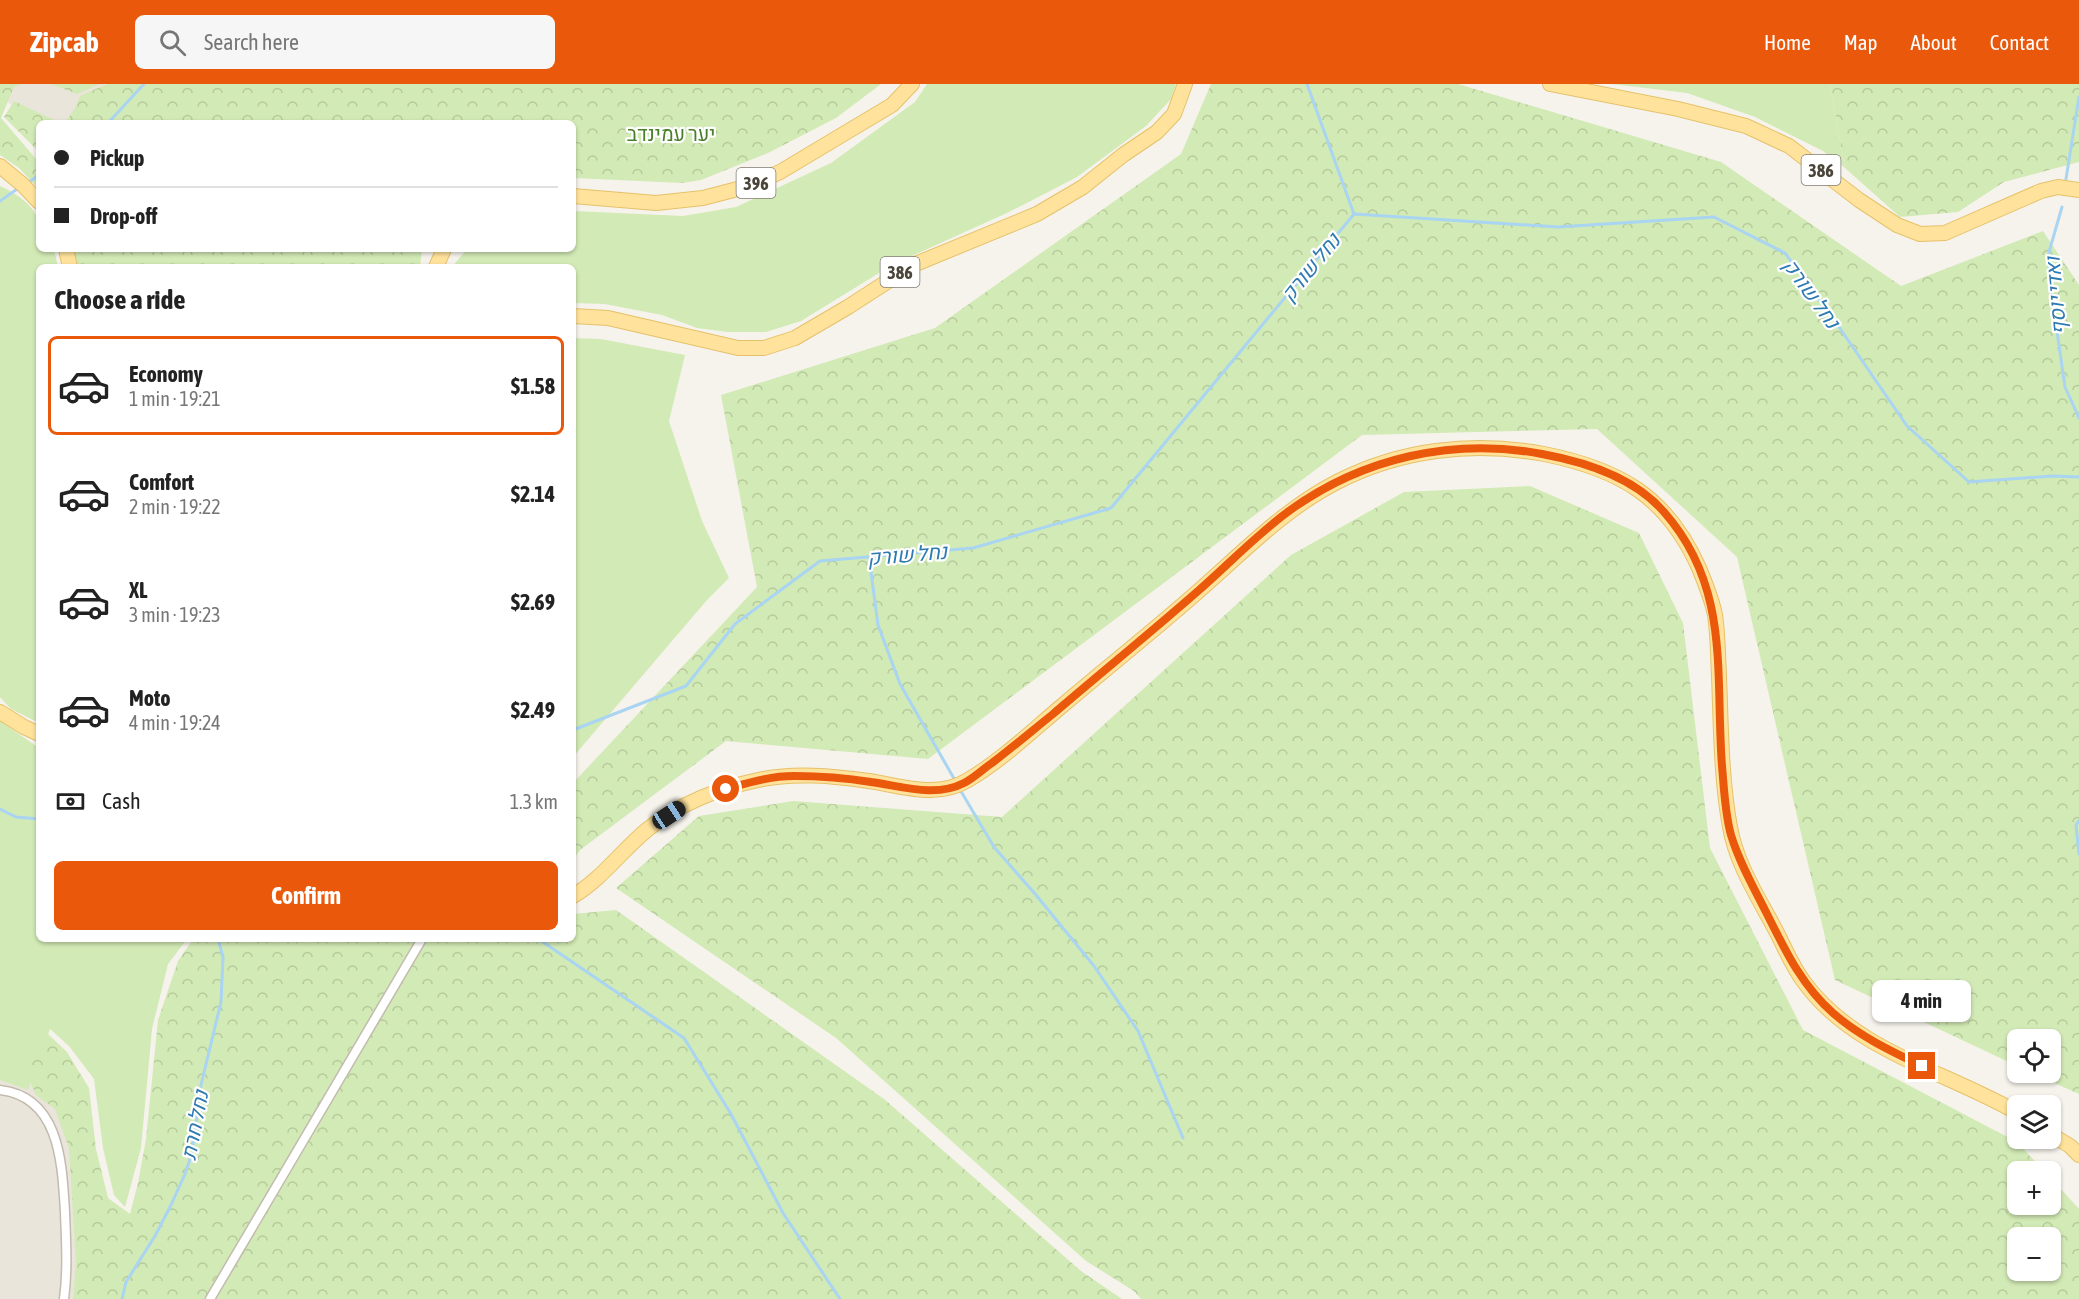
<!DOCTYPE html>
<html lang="en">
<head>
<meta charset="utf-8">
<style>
  :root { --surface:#fff; --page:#f6f6f6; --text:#222; --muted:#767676; --line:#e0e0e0; --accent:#ea580c }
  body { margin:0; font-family:"Asap Condensed",Heebo,sans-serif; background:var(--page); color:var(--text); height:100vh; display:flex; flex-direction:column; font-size:22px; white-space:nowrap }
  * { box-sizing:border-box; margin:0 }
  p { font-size:20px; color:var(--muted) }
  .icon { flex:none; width:33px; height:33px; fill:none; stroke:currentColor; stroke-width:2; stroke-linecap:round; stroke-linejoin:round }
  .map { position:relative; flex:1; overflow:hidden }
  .panel { position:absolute; left:36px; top:180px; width:540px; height:678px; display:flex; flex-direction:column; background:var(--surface); border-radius:9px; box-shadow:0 2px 4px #0004 }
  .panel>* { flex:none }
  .top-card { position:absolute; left:36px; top:36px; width:540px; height:132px; border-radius:9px; box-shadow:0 2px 4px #0004; display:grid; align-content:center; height:132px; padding:0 18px; background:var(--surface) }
  .controls { position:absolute; left:2007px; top:945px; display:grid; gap:12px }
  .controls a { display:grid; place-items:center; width:54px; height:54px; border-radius:9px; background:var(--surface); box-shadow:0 2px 4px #0004; font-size:30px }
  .end { position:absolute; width:27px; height:27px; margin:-14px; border:8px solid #ea580c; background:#fff; box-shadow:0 0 0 3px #fff }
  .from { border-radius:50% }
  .bubble { position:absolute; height:42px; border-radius:9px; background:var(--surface); box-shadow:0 2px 4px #0004; font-size:20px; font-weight:700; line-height:42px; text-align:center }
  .car { position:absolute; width:18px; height:36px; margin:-18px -9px; border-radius:8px; box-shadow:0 0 4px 2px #0007; background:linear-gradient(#222 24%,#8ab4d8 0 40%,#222 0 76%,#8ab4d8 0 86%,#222 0) }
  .top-card b { display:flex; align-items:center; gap:21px; height:57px; font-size:22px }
  .top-card b+b { border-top:2px solid var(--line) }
  .top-card i { width:15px; height:15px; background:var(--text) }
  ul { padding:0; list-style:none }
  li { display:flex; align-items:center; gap:18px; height:99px; margin:0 12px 9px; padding:0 6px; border:3px solid transparent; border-radius:9px }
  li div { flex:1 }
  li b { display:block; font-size:22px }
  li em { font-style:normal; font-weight:700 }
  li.active { border-color:var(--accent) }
  li>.icon { width:54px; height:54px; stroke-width:1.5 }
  h2 { padding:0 18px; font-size:27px; line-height:72px }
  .pay { display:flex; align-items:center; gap:15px; height:66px; padding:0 18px; font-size:22px }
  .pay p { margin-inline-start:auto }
  .cta { display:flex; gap:12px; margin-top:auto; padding:12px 18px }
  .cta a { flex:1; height:69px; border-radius:9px; background:var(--accent); color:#fff; font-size:24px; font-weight:700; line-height:69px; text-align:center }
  header { display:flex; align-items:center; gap:36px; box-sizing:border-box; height:84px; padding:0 30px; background:var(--accent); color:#fff }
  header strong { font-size:28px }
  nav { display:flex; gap:33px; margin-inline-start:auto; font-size:21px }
  .search { width:420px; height:54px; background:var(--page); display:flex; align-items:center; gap:15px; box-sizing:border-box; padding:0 21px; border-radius:9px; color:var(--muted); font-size:22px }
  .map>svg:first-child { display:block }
  .residential { fill:#eae5da }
  .green { fill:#d2eab5 }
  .forest { fill:url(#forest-crowns); fill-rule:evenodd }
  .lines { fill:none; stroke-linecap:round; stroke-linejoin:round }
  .stream { stroke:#a9d4f2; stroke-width:3 }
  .minor-casing { stroke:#c2bbae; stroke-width:11 }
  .primary-casing { stroke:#e6c16a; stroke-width:16 }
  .minor { stroke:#fff; stroke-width:8 }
  .primary { stroke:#ffe39c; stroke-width:14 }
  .route { stroke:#ea580c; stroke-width:8 }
  .labels { text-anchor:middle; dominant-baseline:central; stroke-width:4.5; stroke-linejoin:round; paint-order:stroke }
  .shield { fill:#fff; stroke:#817c74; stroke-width:1.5 }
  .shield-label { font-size:18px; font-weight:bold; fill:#4b4439 }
  .park-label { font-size:20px; fill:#4a7f2a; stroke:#fff }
  .water-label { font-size:21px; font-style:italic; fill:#2e7ab2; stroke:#fff }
</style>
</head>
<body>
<header>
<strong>Zipcab</strong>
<div class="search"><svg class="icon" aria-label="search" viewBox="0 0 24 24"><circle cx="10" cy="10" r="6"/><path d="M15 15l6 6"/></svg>Search here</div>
<nav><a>Home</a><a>Map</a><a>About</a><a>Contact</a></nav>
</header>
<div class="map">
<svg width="2079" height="1215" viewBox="0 0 2079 1215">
  <defs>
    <pattern id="forest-crowns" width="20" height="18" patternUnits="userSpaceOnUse" patternTransform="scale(1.5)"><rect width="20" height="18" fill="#d2eab5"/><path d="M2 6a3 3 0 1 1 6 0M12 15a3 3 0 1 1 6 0" fill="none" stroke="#b6ca9c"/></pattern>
  </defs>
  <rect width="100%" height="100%" fill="#f6f3ec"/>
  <!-- residential -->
  <g class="residential">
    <path d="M0,0H105L70,39H39V43L0,12Z"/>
    <path d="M0,992L44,1003L81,1056L93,1215H0Z"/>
  </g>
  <!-- green -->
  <g class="green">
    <path d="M927,0H1176L1171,15L1146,42L1077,93L1009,128L892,181L801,237L766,248H728L697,244L662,231L605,220L573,219V183H452L467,165H573V127L683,132L736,123L831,79L915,18Z"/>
    <path d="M1612,0H1830L1845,84L1823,67L1755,33L1687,9Z"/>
    <path d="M0,102C15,109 33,120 38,136C41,144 39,156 39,165H54L58,183H39V639L11,625L0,613Z"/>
    <path d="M573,254L601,255L685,271L669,337L702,437L729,494L707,516L573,673Z"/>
    <path d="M0,637L39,664V855H187L168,880L152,945L141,1064L125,1123L114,1111L103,1064L94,995L69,962L50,945L28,1006L0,996Z"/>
  </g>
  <!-- forest -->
  <g class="forest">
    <path d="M0,0H21L14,3L1,34L37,76L38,104L19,84L0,71Z"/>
    <path d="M51,0H100L77,10Z"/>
    <path d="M107,0H881L836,34L768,69L701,96L683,99L573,94V39H65L75,24L80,12Z"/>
    <path d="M1211,0H1458L1721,78L1901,202L2043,147L2079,201V1010L2032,989L2050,988V956H2018L2017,982L1835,896L1737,473L1597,345L1362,351L928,675L726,657L580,766L573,776V699L757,503L721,311L935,244L1181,70Z"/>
    <path d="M1830,0H2079V78L2004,98L1958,128L1900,133L1845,84Z"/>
    <path d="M14,17L60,39H39V73L36,65L4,33Z"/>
    <path d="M69,165H422L420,183H74Z"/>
    <path d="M1530,402L1639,449L1683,539L1710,764L1803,946L2017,1058L2044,1087L2018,1088V1120H2050L2051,1094L2079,1125V1215H1141L1134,1207L1086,1177L836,954L616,804L699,732L793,717L1002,733L1291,471L1404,408ZM2018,1154H2050V1186H2018Z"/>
    <path d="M616,826L884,1015L1081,1187L1122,1215H73L76,1179L69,1064L55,1025L36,1011L25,986L48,950L67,968L89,1004L96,1065L108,1114L130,1130L138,1099L146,1055L158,936L178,877L193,855H573V830Z"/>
  </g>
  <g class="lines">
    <!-- stream -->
    <g class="stream">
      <path d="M1307,0L1354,130"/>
      <path d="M108,39L144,0"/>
      <path d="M2066,95L2079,13"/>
      <path d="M26,100L39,91"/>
      <path d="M0,117L20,103"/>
      <path d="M2062,123L2049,168V192L2065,303L2079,334"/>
      <path d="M869,473L878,541L900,600L956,698"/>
      <path d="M573,646L686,602L735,540L820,477L973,464L1111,424L1354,130L1558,143L1714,133L1785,169L1839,243L1907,342L1969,398L2053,392L2079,393"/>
      <path d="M959,704L994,763L1036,811L1094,882L1138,947L1183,1054"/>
      <path d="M0,725L16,733L39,735"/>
      <path d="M2079,737L2076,741L2079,770"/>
      <path d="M535,855L540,856L684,954L731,1030L783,1129L840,1215"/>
      <path d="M122,1215L126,1198L155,1152L171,1121L185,1090L192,1069L201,1001L221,918L223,873L218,855"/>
    </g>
    <!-- minor casing -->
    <g class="minor-casing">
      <g id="minor">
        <path d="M0,1006C61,1013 62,1082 65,1128C66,1157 68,1185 64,1215"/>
        <path d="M210,1215L422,855"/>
      </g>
    </g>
    <!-- primary casing -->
    <g class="primary-casing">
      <g id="primary">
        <path d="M1550,0L1678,25L1746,42L1789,62L1859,116L1897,141L1920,150L1945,149L2041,107L2058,103L2079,106"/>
        <path d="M0,82L23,101L39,118"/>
        <path d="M573,112L656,119L703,114L749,102L780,88L892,21L912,0"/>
        <path d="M66,165L70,183"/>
        <path d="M436,183L444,165"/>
        <path d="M573,232L608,234L738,264H764L795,254L848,223L913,181L1037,130L1083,103L1123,71L1157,48L1174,30L1185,0"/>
        <path d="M0,628L24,643L39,650"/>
        <path d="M573,812C602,795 622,766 648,745C679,720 720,704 758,696C794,688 833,692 869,697C902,702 937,715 968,696C1002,676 1032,647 1063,621C1109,582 1157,544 1202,504C1245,466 1286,424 1337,398C1401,365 1473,357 1544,370C1619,385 1667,412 1699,484C1705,499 1712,515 1715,531C1718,551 1718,572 1719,592C1721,642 1721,694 1730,743C1736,779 1758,813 1775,845C1784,862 1792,882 1804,898C1854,967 1947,988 2018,1029"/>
        <path d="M2050,1050L2070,1062L2079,1071"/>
      </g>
    </g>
    <!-- minor -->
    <use href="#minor" class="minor"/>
    <!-- primary -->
    <use href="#primary" class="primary"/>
  </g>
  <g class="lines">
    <!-- route -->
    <path class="route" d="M726,705C748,699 770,692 794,692C819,692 846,694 871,698C901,702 935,714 964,699C974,694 983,685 992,679C1013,663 1033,646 1053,630C1101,589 1150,549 1198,507C1228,481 1256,451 1289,427C1362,374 1453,353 1542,370C1586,378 1634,393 1664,428C1731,504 1715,590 1722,682C1724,704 1725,730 1731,751C1739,778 1754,804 1767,830C1785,866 1802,902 1833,929C1859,952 1891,967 1922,982"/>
  </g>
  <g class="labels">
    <!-- shield labels -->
    <g class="shield">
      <rect x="1801.5" y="71" width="39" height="30" rx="4.5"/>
      <rect x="736.5" y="84" width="39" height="30" rx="4.5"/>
      <rect x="880.5" y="173" width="39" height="30" rx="4.5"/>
    </g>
    <g class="shield-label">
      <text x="1821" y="86">386</text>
      <text x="756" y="99">396</text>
      <text x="900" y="188">386</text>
    </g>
    <!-- park labels -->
    <g class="park-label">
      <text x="671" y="49">יער עמינדב</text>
    </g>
    <!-- water labels -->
    <g class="water-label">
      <text transform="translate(1310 183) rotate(-51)">נחל שורק</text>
      <text transform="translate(1812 209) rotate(54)">נחל שורק</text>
      <text transform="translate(2055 212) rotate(-95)">ואדי יוסף</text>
      <text transform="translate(907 470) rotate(-5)">נחל שורק</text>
      <text transform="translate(194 1041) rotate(-79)">נחל חרת</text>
    </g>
  </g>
</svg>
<div class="controls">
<a><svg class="icon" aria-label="locate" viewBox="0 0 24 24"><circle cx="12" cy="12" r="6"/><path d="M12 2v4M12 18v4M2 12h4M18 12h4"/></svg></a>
<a><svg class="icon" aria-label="layers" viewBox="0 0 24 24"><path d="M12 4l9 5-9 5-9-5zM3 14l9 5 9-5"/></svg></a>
<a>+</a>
<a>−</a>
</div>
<i class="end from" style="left:726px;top:705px"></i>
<i class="end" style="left:1922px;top:982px"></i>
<div class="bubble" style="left:1872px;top:896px;width:99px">4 min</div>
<i class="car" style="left:669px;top:731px;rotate:57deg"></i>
<div class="top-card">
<b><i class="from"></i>Pickup</b>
<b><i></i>Drop-off</b>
</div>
<section class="panel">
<h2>Choose a ride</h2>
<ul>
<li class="active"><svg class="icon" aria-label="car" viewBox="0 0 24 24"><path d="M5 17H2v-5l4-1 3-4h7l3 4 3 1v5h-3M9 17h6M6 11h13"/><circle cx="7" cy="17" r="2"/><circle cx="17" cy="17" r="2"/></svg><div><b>Economy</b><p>1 min · 19:21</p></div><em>$1.58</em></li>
<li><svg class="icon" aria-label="car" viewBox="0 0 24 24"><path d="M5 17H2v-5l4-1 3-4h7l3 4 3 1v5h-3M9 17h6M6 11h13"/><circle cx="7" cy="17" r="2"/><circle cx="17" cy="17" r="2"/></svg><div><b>Comfort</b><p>2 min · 19:22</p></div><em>$2.14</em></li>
<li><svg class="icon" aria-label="car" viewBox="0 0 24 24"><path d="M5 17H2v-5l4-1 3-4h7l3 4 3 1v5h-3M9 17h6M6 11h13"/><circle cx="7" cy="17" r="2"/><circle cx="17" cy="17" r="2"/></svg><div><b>XL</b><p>3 min · 19:23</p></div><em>$2.69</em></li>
<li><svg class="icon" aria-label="car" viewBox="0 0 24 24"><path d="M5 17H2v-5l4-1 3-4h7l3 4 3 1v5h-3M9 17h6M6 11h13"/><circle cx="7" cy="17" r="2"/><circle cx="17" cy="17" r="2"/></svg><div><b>Moto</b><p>4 min · 19:24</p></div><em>$2.49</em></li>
</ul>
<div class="pay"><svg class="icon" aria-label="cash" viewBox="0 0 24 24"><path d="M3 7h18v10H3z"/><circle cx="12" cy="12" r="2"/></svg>Cash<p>1.3 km</p></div>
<div class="cta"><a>Confirm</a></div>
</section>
</div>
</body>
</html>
